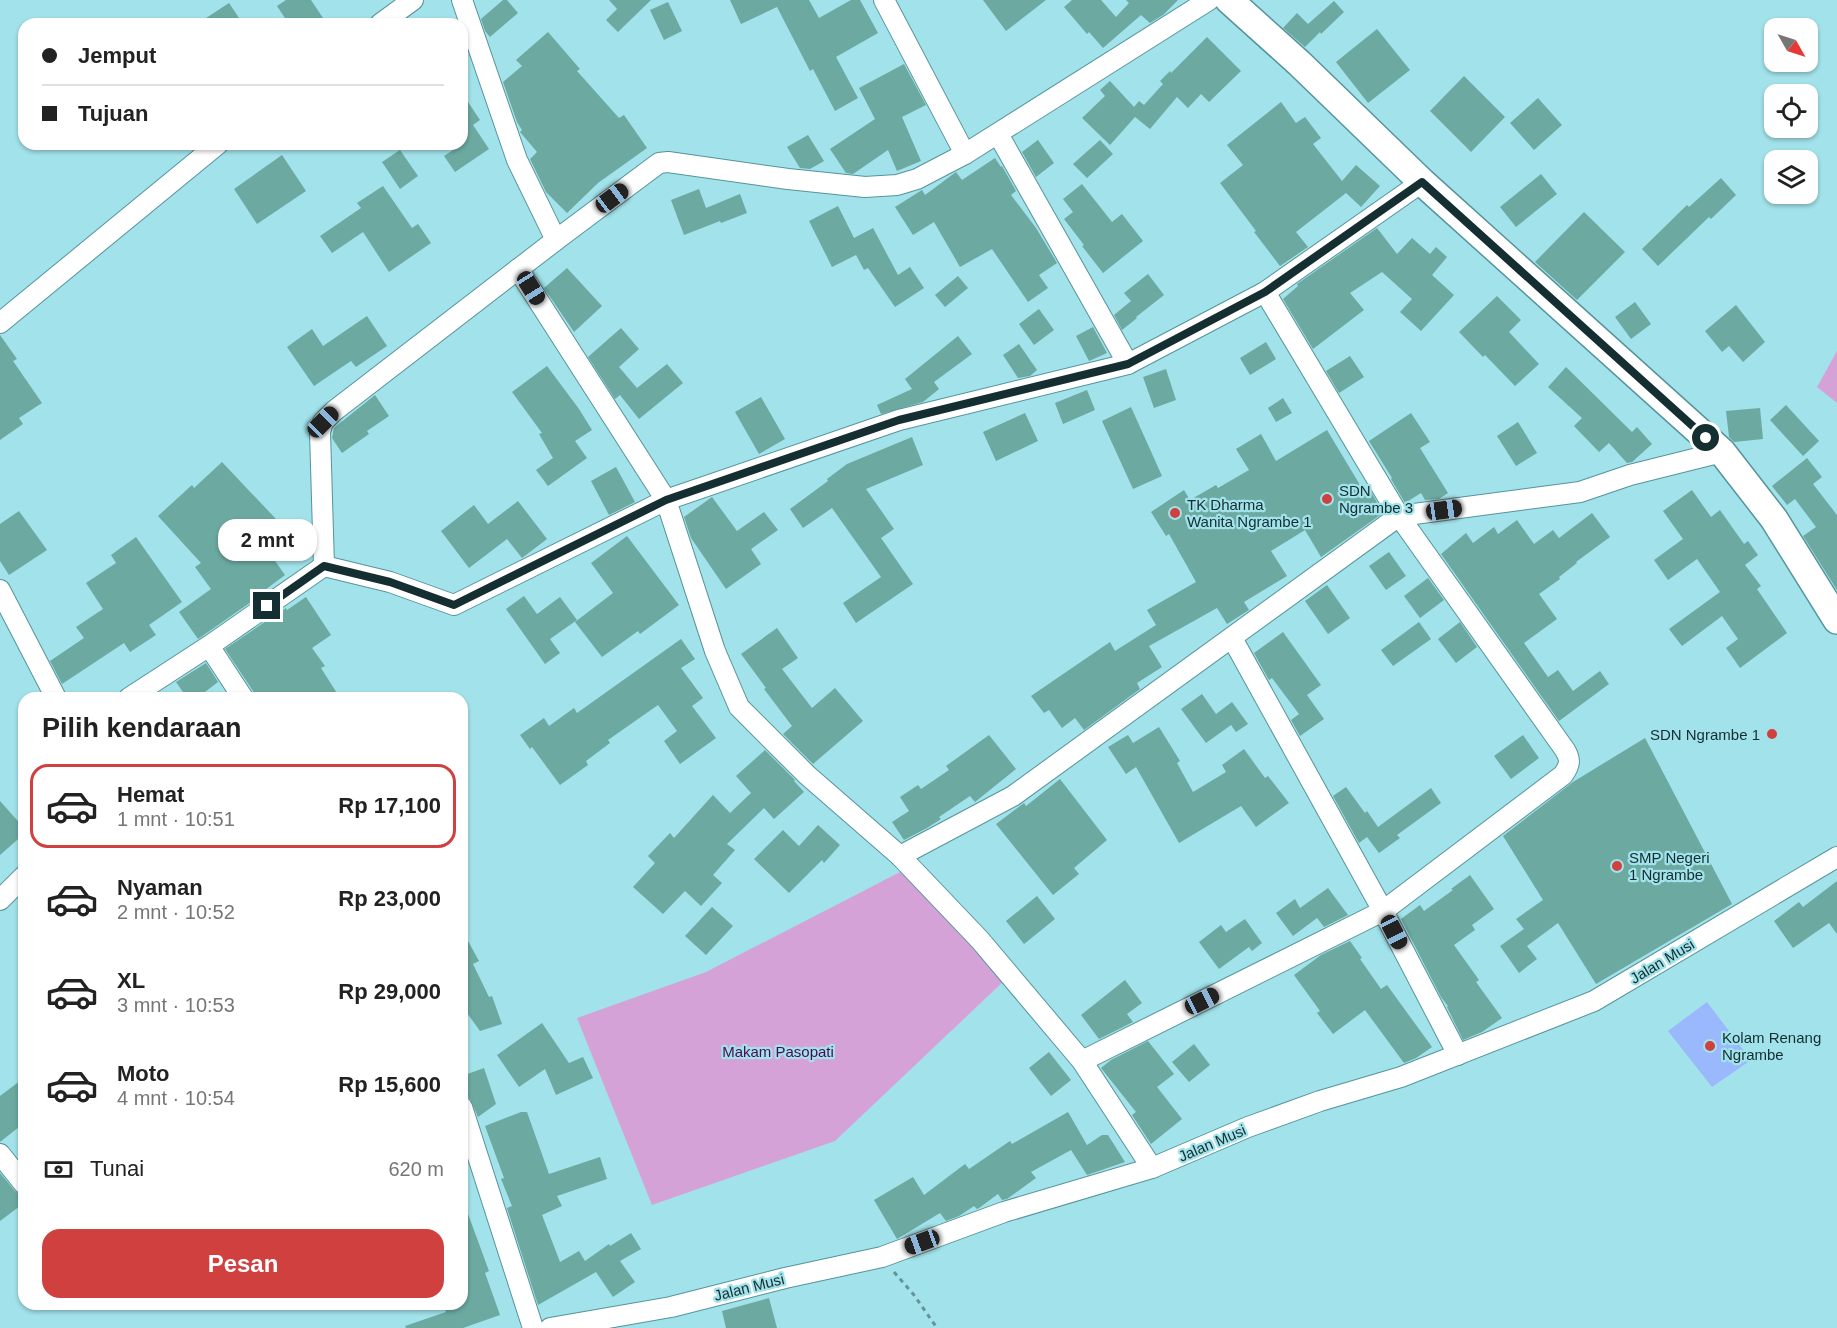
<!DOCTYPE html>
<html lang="id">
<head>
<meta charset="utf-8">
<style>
  :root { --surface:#fff; --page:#f2f2f2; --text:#222; --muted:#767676; --line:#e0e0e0; --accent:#cf403f }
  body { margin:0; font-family:Arial,sans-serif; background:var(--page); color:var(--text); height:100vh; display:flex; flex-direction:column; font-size:22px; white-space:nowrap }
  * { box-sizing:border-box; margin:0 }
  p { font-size:20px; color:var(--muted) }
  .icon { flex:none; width:33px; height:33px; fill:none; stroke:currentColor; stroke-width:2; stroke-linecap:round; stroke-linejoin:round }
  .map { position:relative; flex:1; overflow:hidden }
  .drawer { position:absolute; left:18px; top:692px; width:450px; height:618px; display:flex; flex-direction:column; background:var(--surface); border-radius:18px; box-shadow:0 2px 4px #0004 }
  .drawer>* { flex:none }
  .hud { position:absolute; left:18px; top:18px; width:450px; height:132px; border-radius:18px; box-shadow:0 2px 4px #0004; display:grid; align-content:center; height:132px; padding:0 24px; background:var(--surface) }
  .needle { width:39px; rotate:129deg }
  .fabs { position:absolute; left:1764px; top:18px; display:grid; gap:12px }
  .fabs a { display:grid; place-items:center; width:54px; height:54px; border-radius:12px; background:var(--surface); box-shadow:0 2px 4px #0004; font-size:30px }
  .end { position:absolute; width:27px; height:27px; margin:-14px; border:8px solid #142e31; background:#fff; box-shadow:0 0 0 3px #fff }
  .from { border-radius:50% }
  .bubble { position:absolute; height:42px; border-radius:18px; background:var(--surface); box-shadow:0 2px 4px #0004; font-size:20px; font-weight:700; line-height:42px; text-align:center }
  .car { position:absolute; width:18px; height:36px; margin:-18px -9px; border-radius:8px; box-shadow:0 0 4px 2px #0007; background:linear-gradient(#222 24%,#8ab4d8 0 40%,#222 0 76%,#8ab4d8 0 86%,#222 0) }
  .hud b { display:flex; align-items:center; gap:21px; height:57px; font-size:22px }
  .hud b+b { border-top:2px solid var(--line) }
  .hud i { width:15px; height:15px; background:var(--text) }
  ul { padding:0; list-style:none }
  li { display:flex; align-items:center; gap:18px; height:84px; margin:0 12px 9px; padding:0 12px; border:3px solid transparent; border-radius:18px }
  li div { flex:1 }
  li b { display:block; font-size:22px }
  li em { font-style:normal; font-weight:700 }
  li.selected { border-color:var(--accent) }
  li>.icon { width:54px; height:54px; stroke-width:1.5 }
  h2 { padding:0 24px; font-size:27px; line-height:72px }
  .pay { display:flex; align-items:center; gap:15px; height:66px; padding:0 24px; font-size:22px }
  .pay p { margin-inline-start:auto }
  .primary-button { display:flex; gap:12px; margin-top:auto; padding:12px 24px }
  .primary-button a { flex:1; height:69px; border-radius:18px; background:var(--accent); color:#fff; font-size:24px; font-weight:700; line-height:69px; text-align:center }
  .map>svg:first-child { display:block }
  .green { fill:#d5a2d8 }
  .water { fill:#9ab9fc }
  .building { fill:#6ba9a1 }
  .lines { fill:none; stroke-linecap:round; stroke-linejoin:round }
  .minor-casing { stroke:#55949b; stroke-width:22 }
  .secondary-casing { stroke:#55949b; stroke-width:30 }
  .path { stroke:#64949a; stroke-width:3; stroke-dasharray:4.5 4.5; stroke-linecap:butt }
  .minor { stroke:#fff; stroke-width:20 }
  .secondary { stroke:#fff; stroke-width:27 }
  .route { stroke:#142e31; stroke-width:8 }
  .poi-dot { fill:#cf403f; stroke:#a2e2ea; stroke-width:2 }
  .labels { text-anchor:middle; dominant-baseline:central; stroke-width:4.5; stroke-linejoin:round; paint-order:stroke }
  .poi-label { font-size:15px; fill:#142e31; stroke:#a2e2ea; text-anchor:start }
  .street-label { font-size:15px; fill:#142e31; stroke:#a2e2ea }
  .park-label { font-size:15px; fill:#4e0852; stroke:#a2e2ea }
</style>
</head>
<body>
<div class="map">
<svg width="1837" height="1328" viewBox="0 0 1837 1328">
  <rect width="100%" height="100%" fill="#a2e2ea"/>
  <!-- green -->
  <g class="green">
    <path d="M1837,351V403L1817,387Z"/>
    <path d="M904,870L1006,979L835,1141L652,1205L577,1018L706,972Z"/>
  </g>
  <!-- water -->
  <path class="water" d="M1707,1002L1751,1060L1712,1087L1668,1031Z"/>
  <!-- building -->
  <g class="building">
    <path d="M286,0H311L327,24H289L277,6Z"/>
    <path d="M503,0H507L518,13L490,37L485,31L481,19Z"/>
    <path d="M609,0H651L618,32L606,20L617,9Z"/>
    <path d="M730,0H809L819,18L851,0H860L878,33L836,57L858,98L835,111L813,69L810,71L777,7L741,24Z"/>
    <path d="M983,0H1046L1006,31Z"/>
    <path d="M1072,0H1101L1116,17L1129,3L1126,0H1178L1163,15L1150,23L1141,15L1103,48L1089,32L1087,34L1064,7Z"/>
    <path d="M1334,1L1344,12L1321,34L1320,32L1305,47L1283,28L1297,13L1308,24Z"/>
    <path d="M668,2L682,31L664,40L650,10Z"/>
    <path d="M229,3L243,24H197Z"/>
    <path d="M1377,29L1410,70L1368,103L1336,62Z"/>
    <path d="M548,32L580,69L577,71L619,118L624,115L647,148L598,183L567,213L546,192L530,159L537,152L520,132L522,130L517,122L503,82L522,66L516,60Z"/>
    <path d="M1207,37L1241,71L1209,102L1201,94L1188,108L1177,97L1150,129L1135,117L1110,145L1082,118L1105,96L1100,90L1110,81L1134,107L1139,101L1144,105L1163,84L1160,81L1170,71L1171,73Z"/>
    <path d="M904,64L926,105L902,117L921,161L897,171L888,150L853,174L846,173L830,149L875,119L859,88Z"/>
    <path d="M1464,76L1505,117L1471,152L1430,111Z"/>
    <path d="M462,93L480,120L473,125L489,149L455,172L444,156L462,144Z"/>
    <path d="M1538,98L1562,125L1534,150L1510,123Z"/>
    <path d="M1281,102L1296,123L1305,117L1321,138L1313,144L1342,181L1356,165L1380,186L1361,207L1346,193L1296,232L1308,247L1280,266L1254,232L1256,231L1220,183L1243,165L1227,145Z"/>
    <path d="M808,135L824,161L810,169L800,168L787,147Z"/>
    <path d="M1038,140L1054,163L1036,177L1022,152Z"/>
    <path d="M1100,140L1113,154L1087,178L1073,164Z"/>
    <path d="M400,150L418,176L400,189L382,162Z"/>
    <path d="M282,155L306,191L257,224L234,189Z"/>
    <path d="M995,158L1001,167L1002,166L1016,191L1011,195L1036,228L1057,263L1039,275L1048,288L1028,302L992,249L960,267L934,222L913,235L895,207L922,190L925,195L956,172L962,180Z"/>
    <path d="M1541,174L1557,194L1516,227L1500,207Z"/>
    <path d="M1721,178L1736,195L1711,219L1709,217L1658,266L1642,249L1687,205L1689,207Z"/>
    <path d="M1082,184L1112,222L1122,214L1143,241L1103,273L1082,246L1084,245L1064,219L1073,212L1063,199Z"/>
    <path d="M383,186L412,228L418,224L431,243L389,272L363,232L332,253L320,236L361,208L357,203Z"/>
    <path d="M699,189L706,208L740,194L747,213L721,223L720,221L684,235L671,200Z"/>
    <path d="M838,206L854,238L873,228L898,275L910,267L924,288L895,307L868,268L864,270L856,255L832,267L809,221Z"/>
    <path d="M1584,212L1625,252L1577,300L1535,262Z"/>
    <path d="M1377,228L1397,254L1412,238L1430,254L1436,247L1447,257L1432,275L1454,295L1421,331L1400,312L1412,299L1382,272L1350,293L1364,310L1313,349L1283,299L1298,286L1297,284Z"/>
    <path d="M567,268L602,306L574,332L544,288Z"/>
    <path d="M1148,274L1164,295L1136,317L1137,318L1122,330L1114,315L1131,301L1124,293Z"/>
    <path d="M958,276L968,288L945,307L935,295Z"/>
    <path d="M1497,296L1521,320L1509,332L1539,364L1515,386L1485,355L1483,357L1459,332Z"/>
    <path d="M1635,302L1651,324L1631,339L1615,317Z"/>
    <path d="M1736,305L1765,342L1743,362L1729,346L1722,352L1705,331Z"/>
    <path d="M1039,309L1054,330L1034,345L1019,324Z"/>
    <path d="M367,316L387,346L356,367L351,361L314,386L287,347L312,329L323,346Z"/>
    <path d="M1093,327L1107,353L1089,361L1076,336Z"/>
    <path d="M621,328L639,349L619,367L637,388L667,364L683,383L639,419L620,395L615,399L588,357Z"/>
    <path d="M0,335L17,359L13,361L42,403L19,418L23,424L0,440Z"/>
    <path d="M958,336L972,354L934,382L939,389L923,402L881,414L877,405L912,389L905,379Z"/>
    <path d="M1266,342L1276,359L1250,375L1240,358Z"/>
    <path d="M1019,344L1037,370L1030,376L1018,378L1003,355Z"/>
    <path d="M1350,356L1364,377L1339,393L1326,371Z"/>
    <path d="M547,366L579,409L592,430L575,441L587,458L548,486L536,470L553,458L539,434L542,433L512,392Z"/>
    <path d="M1566,367L1632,432L1637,427L1652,444L1632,462L1627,463L1609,443L1599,452L1574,426L1582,418L1548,387Z"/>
    <path d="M1166,369L1176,400L1154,408L1143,377Z"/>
    <path d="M1087,390L1095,410L1063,424L1055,403Z"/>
    <path d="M375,395L389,416L367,431L369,434L342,453L332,438L334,428Z"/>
    <path d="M761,397L785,439L759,454L735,412Z"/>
    <path d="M1283,398L1292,413L1276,422L1268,408Z"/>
    <path d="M1786,405L1819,441L1803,456L1770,420Z"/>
    <path d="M1131,407L1162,476L1133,489L1102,421Z"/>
    <path d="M1760,408L1763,439L1734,442L1729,437L1726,411Z"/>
    <path d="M1025,413L1038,441L996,461L983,432Z"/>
    <path d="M1411,413L1430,442L1420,448L1448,493L1439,499L1425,500L1421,493L1405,503L1391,479L1392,478L1369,441Z"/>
    <path d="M1518,422L1537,453L1516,466L1497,436Z"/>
    <path d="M1327,430L1366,495L1371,492L1383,513L1321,557L1305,530L1271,551L1287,576L1244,602L1249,610L1227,624L1217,608L1149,646L1162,667L1137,683L1140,689L1084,730L1075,718L1062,728L1049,710L1044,713L1031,696L1110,642L1115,651L1156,625L1147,610L1196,582L1169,534L1166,536L1151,512L1184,490L1190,500L1216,485L1218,488L1249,470L1236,449L1261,434L1276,461Z"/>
    <path d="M912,437L923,465L866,489L894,529L881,538L913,584L856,623L843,603L881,577L832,508L803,528L790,509L828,481L827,479L847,464Z"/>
    <path d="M1807,458L1822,477L1813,484L1837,515V590L1803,536L1816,527L1795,499L1787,505L1772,486Z"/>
    <path d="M222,462L294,538L273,558L285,575L257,596L258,597L198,639L179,612L211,589L195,567L201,563L158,516L192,485L194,488Z"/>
    <path d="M616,467L635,502L609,515L591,481Z"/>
    <path d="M1692,490L1711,517L1720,510L1744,544L1748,541L1758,555L1745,565L1761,586L1757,589L1787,633L1740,668L1726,648L1738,639L1722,616L1682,646L1669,629L1720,592L1697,559L1668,580L1654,560L1683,539L1663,511Z"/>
    <path d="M712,497L737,531L764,512L778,530L751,549L761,564L726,589L691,538L684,517Z"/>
    <path d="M518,501L547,539L522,558L507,539L469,568L441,531L474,505L488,524Z"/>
    <path d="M19,511L47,550L9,575L0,561V524Z"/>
    <path d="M1592,513L1610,537L1576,562L1577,563L1559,577L1560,579L1539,594L1557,619L1524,643L1548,677L1558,670L1573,691L1600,671L1609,684L1559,721L1441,554L1466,533L1473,543L1494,527L1498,534L1517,520L1534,544L1553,530L1559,538Z"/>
    <path d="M627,536L679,605L640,634L638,631L602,657L575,622L613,593L591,563Z"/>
    <path d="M136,537L182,602L149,625L156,635L130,652L124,643L62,684L50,661L84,638L76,627L103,609L86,583L116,563L111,555Z"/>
    <path d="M1389,552L1406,576L1386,590L1369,566Z"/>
    <path d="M1428,578L1444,600L1420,618L1404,596Z"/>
    <path d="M1327,585L1350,618L1328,634L1305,601Z"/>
    <path d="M524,596L537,614L560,597L577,620L550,639L560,653L545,664L506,609Z"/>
    <path d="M306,597L331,635L312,648L325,666L321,668L340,698H255L253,691L225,649L272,617L286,608L287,610Z"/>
    <path d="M1419,622L1431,639L1393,666L1381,650Z"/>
    <path d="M1460,622L1477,647L1456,663L1438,639Z"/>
    <path d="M777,628L798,658L782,669L812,708L835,688L863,721L813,764L783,734L792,726L764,689L766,688L741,654Z"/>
    <path d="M1283,632L1321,685L1307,695L1324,719L1300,736L1291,720L1299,714L1272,678L1269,680L1254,653Z"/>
    <path d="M681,639L695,659L681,668L703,698L692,706L716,738L680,764L664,741L677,731L658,705L608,740L610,743L586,761L588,765L560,785L532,747L530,749L520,735L544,718L549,726L574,708L577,713Z"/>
    <path d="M206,663L218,682L197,698H187L176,682Z"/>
    <path d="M1202,694L1216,714L1232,702L1248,724L1236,732L1231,725L1206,743L1181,709Z"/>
    <path d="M1159,727L1180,761L1177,763L1193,792L1226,772L1222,765L1244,749L1265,778L1268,776L1289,803L1256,827L1241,806L1179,843L1136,767L1126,774L1108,747L1128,735L1133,743Z"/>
    <path d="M989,735L1016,769L975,802L970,796L939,817L941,819L927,828L904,840L892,822L909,811L900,797L918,785L921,789L949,770L946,766Z"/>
    <path d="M1523,735L1539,758L1511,779L1494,756Z"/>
    <path d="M1645,738L1732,904L1596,984L1558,923L1527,946L1537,959L1519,973L1500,946L1524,929L1516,919L1543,900L1503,836L1573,782Z"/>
    <path d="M765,750L795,780L794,781L804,792L774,819L764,808L727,844L735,850L713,875L722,883L701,906L685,891L663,914L633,887L655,863L648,856L670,833L674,838L713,795L730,813L751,793L736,776Z"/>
    <path d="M1060,779L1107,840L1074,868L1079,874L1053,895L996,824L1024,803L1026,806Z"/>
    <path d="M1346,787L1365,813L1367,811L1378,827L1431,788L1441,803L1397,835L1400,838L1379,853L1367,837L1359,843L1333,796Z"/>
    <path d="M0,801L24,828V834L0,855Z"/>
    <path d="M818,825L840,845L824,863L822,860L789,893L754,859L783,830L799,846Z"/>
    <path d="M1470,875L1494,909L1472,925L1475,930L1454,945L1479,980L1476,982L1502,1018L1482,1032L1463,1040L1447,1007L1448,1006L1441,997L1401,919L1420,905L1424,911L1453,890L1451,889Z"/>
    <path d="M1837,881V934L1829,923L1793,948L1774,921L1799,902L1803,907Z"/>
    <path d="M1328,888L1348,915L1324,927L1317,918L1293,936L1276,913L1295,899L1300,908Z"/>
    <path d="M1037,896L1055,919L1024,944L1006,921Z"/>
    <path d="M712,907L733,926L706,955L685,936Z"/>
    <path d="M1245,919L1262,943L1252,951L1249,947L1219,969L1199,942L1221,925L1226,932Z"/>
    <path d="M462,930L479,961L473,964L489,997L492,996L502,1024L480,1031L462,1006Z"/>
    <path d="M1350,941L1362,958L1360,959L1381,989L1387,985L1432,1047L1416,1058L1404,1063L1365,1010L1333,1034L1317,1013L1320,1011L1294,975L1321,955Z"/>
    <path d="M1125,980L1142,1003L1127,1014L1133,1022L1099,1039L1081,1015Z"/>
    <path d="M542,1023L569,1063L583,1057L593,1078L556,1095L545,1069L519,1087L497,1055Z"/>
    <path d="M1148,1041L1174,1074L1157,1087L1182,1119L1151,1144L1132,1115L1136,1112L1101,1068L1111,1060Z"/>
    <path d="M1194,1044L1210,1065L1189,1082L1172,1062Z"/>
    <path d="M1049,1052L1071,1080L1051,1096L1029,1068Z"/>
    <path d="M484,1068L496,1104L478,1117L470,1099L464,1095L462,1090V1076Z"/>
    <path d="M24,1078V1123L0,1142V1096Z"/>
    <path d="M521,1112H527L549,1174L600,1157L607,1179L557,1196L562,1206L542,1215L560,1262L579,1251L585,1261L609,1244L610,1246L631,1233L641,1249L620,1261L635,1282L613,1297L596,1272L538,1305L507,1208L512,1206L501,1179L504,1178L485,1126Z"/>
    <path d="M1068,1112L1087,1145L1102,1135H1108L1125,1162L1087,1175L1071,1150L1031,1172L1036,1178L1007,1199L1002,1200L998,1194L979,1208L977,1209L974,1206L959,1216L946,1221L940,1213L897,1239L874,1200L913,1177L924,1195L965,1164L969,1169L1010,1141L1012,1144Z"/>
    <path d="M0,1173L15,1191L24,1198V1203L0,1221Z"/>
    <path d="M464,1203L489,1271L485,1273L500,1315L463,1328H406L405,1326L446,1312L443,1304H462V1204Z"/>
    <path d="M769,1298L777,1328H726L722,1311Z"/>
  </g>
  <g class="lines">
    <!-- minor casing -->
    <g class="minor-casing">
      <g id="minor">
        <path d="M884,0L965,154"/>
        <path d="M380,24L413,0"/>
        <path d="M998,134L1128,364"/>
        <path d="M556,240L659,163L668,162L788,179L865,187L897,185L917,179L965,154L1209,0"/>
        <path d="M518,269L666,500L715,651L739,707L807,775L900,856L980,940L1082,1061L1152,1168"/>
        <path d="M0,323L218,144"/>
        <path d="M324,566L320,432L323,422L334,411L556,240L517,160L462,0"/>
        <path d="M0,590L56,698"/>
        <path d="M1232,638L1383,911L1458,1055"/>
        <path d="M209,646L243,698"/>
        <path d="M129,698L209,646L324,566L390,582L454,605L666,500L899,420L1128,364L1265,292L1422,182"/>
        <path d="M900,856L1013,796L1399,516L1580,492L1630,475L1722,452"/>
        <path d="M0,900L24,876"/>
        <path d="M1082,1061L1383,911L1563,775C1570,765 1571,760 1565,750L1399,516L1265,292"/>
        <path d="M462,1107L533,1328"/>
        <path d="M0,1154L24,1184"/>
        <path d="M550,1328L671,1307L785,1278L882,1257L1004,1212L1152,1168L1248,1127L1320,1101L1401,1077L1594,1001L1837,857"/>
      </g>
    </g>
    <!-- secondary casing -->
    <g class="secondary-casing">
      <path id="secondary" d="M1229,0L1299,63L1422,182L1722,452L1774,519L1837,620"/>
    </g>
    <!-- path -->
    <path class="path" d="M894,1272L914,1295L937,1328"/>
    <!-- minor -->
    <use href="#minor" class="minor"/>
    <!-- secondary -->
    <use href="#secondary" class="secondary"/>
  </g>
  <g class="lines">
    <!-- route -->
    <path class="route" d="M267,606L324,566L390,582L454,605L666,500L899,420L1128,364L1265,292L1422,182L1706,438"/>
  </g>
  <!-- markers -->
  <g class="poi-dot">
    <circle cx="1327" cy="499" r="6"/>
    <circle cx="1175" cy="513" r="6"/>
    <circle cx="1772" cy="734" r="6"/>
    <circle cx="1617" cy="866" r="6"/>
    <circle cx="1710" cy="1046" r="6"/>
  </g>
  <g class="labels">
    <!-- poi labels -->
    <g class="poi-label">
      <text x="1339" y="490">SDN<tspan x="1339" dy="17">Ngrambe 3</tspan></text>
      <text x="1187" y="504">TK Dharma<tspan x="1187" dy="17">Wanita Ngrambe 1</tspan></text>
      <text x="1760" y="734" text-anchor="end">SDN Ngrambe 1</text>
      <text x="1629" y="857">SMP Negeri<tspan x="1629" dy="17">1 Ngrambe</tspan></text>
      <text x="1722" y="1037">Kolam Renang<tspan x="1722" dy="17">Ngrambe</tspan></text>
    </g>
    <!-- street labels -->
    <g class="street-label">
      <text transform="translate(1662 961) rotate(-31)">Jalan Musi</text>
      <text transform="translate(1212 1143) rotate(-23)">Jalan Musi</text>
      <text transform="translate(749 1287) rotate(-14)">Jalan Musi</text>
    </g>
    <!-- park labels -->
    <g class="park-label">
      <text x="778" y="1051">Makam Pasopati</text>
    </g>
  </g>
</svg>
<div class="fabs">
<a><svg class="needle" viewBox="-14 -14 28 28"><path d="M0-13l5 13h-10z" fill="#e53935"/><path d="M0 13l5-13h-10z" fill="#767676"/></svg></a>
<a><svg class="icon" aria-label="locate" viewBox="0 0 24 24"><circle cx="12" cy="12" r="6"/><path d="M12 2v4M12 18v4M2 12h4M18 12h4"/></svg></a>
<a><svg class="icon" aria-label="layers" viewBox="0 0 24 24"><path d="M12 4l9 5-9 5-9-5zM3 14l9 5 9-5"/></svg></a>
</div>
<i class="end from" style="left:1706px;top:438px"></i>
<i class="end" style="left:267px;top:606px"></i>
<div class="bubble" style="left:218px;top:519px;width:99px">2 mnt</div>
<i class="car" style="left:612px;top:198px;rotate:53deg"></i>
<i class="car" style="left:531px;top:288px;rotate:148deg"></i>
<i class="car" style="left:323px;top:422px;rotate:45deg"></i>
<i class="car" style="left:1444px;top:510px;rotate:82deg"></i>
<i class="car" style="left:1394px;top:932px;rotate:153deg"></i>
<i class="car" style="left:1202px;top:1001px;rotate:63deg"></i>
<i class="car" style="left:922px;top:1242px;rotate:250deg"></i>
<div class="hud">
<b><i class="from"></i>Jemput</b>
<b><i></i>Tujuan</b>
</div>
<section class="drawer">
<h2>Pilih kendaraan</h2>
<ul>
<li class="selected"><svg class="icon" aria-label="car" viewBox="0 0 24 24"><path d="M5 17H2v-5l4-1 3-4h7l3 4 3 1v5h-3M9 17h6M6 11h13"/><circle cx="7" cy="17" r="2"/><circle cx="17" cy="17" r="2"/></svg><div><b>Hemat</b><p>1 mnt · 10:51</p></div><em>Rp 17,100</em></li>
<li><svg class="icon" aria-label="car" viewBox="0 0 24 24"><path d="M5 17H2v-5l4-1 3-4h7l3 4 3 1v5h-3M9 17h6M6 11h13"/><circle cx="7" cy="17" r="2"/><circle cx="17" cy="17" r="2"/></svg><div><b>Nyaman</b><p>2 mnt · 10:52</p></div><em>Rp 23,000</em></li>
<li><svg class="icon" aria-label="car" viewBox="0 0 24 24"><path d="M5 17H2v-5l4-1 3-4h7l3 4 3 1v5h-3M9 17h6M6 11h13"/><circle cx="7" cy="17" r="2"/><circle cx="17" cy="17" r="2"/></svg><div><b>XL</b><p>3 mnt · 10:53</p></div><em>Rp 29,000</em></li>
<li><svg class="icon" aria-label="car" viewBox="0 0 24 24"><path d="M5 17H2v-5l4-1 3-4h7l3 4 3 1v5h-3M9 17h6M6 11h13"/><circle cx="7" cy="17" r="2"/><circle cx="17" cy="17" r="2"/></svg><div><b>Moto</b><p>4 mnt · 10:54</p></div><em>Rp 15,600</em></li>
</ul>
<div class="pay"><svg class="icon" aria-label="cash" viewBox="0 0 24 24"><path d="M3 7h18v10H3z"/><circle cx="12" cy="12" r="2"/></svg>Tunai<p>620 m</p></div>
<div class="primary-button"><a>Pesan</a></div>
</section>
</div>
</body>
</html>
